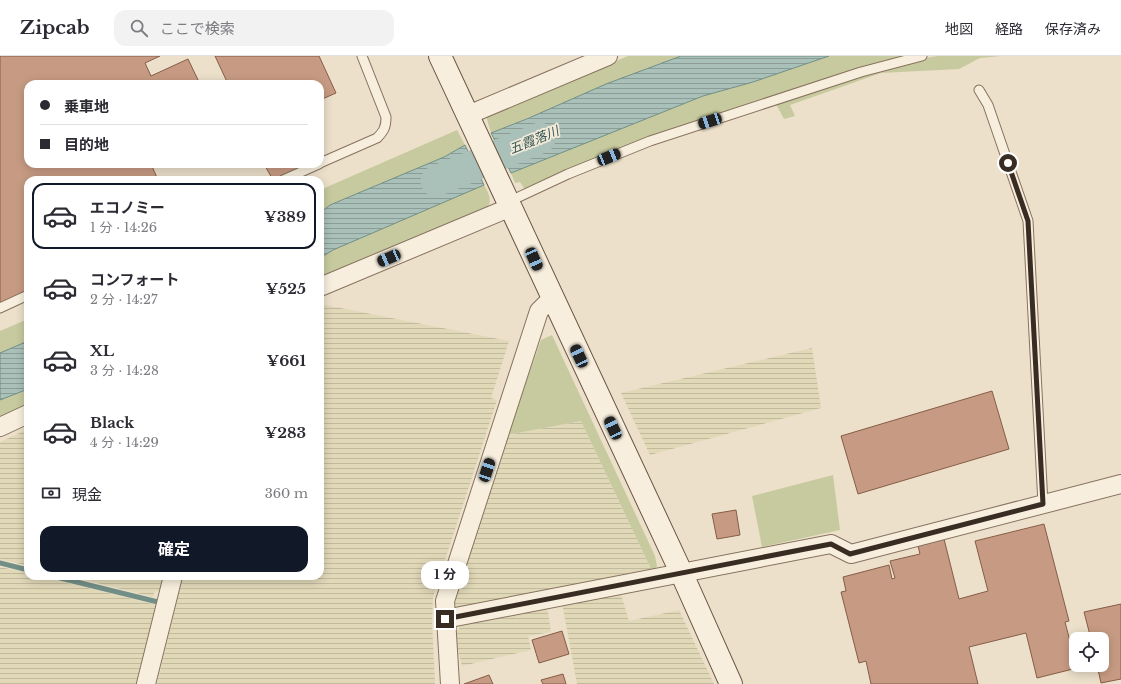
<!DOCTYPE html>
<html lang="ja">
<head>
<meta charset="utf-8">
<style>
  :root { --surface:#fff; --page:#f2f2f3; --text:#2b2b33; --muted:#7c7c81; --line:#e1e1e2; --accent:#111827 }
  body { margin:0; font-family:"Libre Baskerville","Noto Sans JP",serif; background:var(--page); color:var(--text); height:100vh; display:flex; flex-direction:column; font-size:15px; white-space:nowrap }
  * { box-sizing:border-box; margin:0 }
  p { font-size:13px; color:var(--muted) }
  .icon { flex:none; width:22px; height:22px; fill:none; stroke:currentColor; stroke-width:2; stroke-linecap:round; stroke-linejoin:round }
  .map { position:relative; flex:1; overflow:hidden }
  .details { position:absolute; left:24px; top:120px; width:300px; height:404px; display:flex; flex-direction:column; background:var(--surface); border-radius:12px; box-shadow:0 2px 10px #0003 }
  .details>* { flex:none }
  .hud { position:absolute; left:24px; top:24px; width:300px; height:88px; border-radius:12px; box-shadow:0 2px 10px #0003; display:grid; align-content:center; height:88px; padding:0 16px; background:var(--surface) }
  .buttons { position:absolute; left:1069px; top:576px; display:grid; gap:8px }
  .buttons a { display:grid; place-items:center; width:40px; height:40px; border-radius:8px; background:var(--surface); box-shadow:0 2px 10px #0003; font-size:20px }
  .end { position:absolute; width:18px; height:18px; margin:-9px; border:5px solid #392c22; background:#fff; box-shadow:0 0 0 2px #fff }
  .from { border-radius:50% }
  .bubble { position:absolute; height:28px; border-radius:12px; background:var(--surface); box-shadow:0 2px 10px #0003; font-size:13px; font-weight:700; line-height:28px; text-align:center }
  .car { position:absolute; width:12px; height:24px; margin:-12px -6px; border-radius:5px; box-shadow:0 0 3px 1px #0007; background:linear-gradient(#222 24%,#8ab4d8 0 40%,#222 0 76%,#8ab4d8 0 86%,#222 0) }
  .hud b { display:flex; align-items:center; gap:14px; height:38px; font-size:15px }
  .hud b+b { border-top:1px solid var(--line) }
  .hud i { width:10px; height:10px; background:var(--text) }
  ul { padding:7px 0 0; list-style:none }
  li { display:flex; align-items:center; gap:12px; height:66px; margin:0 8px 6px; padding:0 8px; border:2px solid transparent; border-radius:12px }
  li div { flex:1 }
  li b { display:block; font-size:15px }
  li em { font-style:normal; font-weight:700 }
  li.current { border-color:var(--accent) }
  li>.icon { width:36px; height:36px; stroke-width:1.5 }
  .pay { display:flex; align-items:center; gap:10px; height:44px; padding:0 16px; font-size:15px }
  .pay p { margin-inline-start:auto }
  .cta { display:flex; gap:8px; margin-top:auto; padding:8px 16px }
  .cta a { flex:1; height:46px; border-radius:12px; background:var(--accent); color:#fff; font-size:16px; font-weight:700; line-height:46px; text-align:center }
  header { display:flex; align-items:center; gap:24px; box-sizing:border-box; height:56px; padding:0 20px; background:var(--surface); border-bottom:1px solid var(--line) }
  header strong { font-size:19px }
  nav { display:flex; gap:22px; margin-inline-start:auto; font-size:14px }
  .search { width:280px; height:36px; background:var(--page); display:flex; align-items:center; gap:10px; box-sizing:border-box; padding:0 14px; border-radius:12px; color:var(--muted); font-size:15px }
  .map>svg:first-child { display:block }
  .farmland { fill:url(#farmland-rules) }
  .grass { fill:#c7ca9e }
  .water { fill:url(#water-rules); stroke:#718f86 }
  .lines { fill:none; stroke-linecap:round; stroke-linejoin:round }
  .stream { stroke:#718f86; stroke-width:5 }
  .river { stroke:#aac1b9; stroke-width:31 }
  .building { fill:#c79b83; stroke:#855c47 }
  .lane-casing { stroke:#87725f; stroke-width:11 }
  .street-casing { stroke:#87725f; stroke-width:20 }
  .secondary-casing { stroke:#695442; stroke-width:24 }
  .lane { stroke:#f7eedd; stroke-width:9 }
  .street { stroke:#f7eedd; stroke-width:18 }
  .secondary { stroke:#f7eedd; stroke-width:22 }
  .route { stroke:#392c22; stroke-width:5 }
  .labels { text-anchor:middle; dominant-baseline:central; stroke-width:3.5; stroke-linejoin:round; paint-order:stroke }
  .water-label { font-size:13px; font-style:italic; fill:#325753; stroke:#f4ead9 }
</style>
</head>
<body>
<header>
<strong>Zipcab</strong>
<div class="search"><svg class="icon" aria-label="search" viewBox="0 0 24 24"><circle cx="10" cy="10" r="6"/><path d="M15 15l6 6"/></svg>ここで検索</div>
<nav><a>地図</a><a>経路</a><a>保存済み</a></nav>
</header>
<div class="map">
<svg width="1121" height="628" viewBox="0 0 1121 628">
  <defs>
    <pattern id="farmland-rules" width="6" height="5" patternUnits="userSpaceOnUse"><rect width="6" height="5" fill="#e1d8b8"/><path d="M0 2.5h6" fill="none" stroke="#c2ba9e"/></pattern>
    <pattern id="water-rules" width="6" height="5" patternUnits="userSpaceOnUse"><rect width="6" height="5" fill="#aac1b9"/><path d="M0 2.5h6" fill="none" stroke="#8b9d96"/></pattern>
  </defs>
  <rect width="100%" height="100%" fill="#ece0ca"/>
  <!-- farmland -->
  <g class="farmland">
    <path d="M320,248L509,285L491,342L497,344L433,541L432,567L435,628H157L183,520H320Z"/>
    <path d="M812,292L821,352L650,399L621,337Z"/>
    <path d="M581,365L653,517L458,554L453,550L507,379Z"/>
    <path d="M28,373V510L0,503V386Z"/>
    <path d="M0,511L28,517V520H39L157,549L137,628H0Z"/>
    <path d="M69,520H165L161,536L155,535L153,541Z"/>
    <path d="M620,535L629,565L679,554L714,628H577L562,547Z"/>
    <path d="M547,550L551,576L528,580L531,594L462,610L455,583L456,576L460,571L468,566Z"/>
  </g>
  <!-- grass -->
  <g class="grass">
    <path d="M628,0H681L491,77L486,60Z"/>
    <path d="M829,0H910L881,7L525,134L520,126L515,127L511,117L703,40L753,26Z"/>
    <path d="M937,0H1002L980,2L959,13L881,17L790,49L795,60L784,63L776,48L910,5Z"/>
    <path d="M457,74L465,89L444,101L330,149L320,157V134Z"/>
    <path d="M484,129C489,138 493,145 486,154L320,224V202L333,194Z"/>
    <path d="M28,263V285L0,297V275Z"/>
    <path d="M552,279L655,500L657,510L653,517L581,365L507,379L541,284Z"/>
    <path d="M28,333V354L0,367V344Z"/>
    <path d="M833,419L840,474L762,491L752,440Z"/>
  </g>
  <!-- water -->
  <g class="water">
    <path d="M681,0H829L753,26L703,40L511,117L491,77L529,62L606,28Z"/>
    <path d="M465,89L484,129L333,194L320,202V157L330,149L444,101Z"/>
    <path d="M28,285V333L0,344V297Z"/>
  </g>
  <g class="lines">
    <!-- stream -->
    <g class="stream">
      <path d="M0,507L28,514"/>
      <path d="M52,520L158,546"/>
    </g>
    <!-- river -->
    <path class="river" d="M436,125L540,82"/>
  </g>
  <!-- building -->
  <g class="building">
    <path d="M0,0H160L145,7L151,20L188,3L200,28H28V108H151L158,124H28V236L0,248Z"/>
    <path d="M215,0H319L336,37L320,44V28H228Z"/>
    <path d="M264,108H308L273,124Z"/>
    <path d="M992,335L1009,393L858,438L841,380Z"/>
    <path d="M736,454L740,479L717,483L712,458Z"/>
    <path d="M1044,468L1069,565L1065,566L1077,612L1037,622L1026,577L969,591L978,628H871L866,605L859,607L841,536L846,535L843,521L889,509L892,523L895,522L890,505L920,498L918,490L944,483L959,543L988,535L975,485Z"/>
    <path d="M1121,548V623L1101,627L1097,609H1102V583H1091L1084,556Z"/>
    <path d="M562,575L569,598L539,607L532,584Z"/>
    <path d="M563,618L566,628H543L541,624Z"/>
    <path d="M489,619L493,628H464Z"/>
  </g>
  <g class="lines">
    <!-- lane casing -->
    <g class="lane-casing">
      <g id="lane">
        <path d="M979,34L988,49L1028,165L1043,448"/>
        <path d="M320,107L377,82C384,75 386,71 386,61L362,0"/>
        <path d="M283,124L319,108"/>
        <path d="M508,146L568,118L650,85L861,16L922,0"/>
        <path d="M0,252L28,239"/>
      </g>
    </g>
    <!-- street casing -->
    <g class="street-casing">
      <g id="street">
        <path d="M468,59L608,0"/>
        <path d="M320,231L511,151"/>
        <path d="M0,371L28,358"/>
        <path d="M445,563L831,488L851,498L1121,428"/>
        <path d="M146,628L173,520"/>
        <path d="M450,628L445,545L539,255L552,242"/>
      </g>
    </g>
    <!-- secondary casing -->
    <g class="secondary-casing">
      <path id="secondary" d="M440,0L681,516L731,628"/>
    </g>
    <!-- lane -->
    <use href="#lane" class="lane"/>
    <!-- street -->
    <use href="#street" class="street"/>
    <!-- secondary -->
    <use href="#secondary" class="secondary"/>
  </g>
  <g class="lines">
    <!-- route -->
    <path class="route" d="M445,563L831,488L850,498L1043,448L1028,165L1008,107"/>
  </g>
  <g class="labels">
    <!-- water labels -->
    <g class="water-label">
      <text transform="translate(534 84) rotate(-22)">五霞落川</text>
    </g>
  </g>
</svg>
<div class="buttons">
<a><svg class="icon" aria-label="locate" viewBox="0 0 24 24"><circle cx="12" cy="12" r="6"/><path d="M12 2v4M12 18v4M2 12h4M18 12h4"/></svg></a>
</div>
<i class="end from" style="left:1008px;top:107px"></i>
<i class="end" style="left:445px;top:563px"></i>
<div class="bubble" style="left:421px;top:505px;width:48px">1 分</div>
<i class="car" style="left:710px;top:65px;rotate:252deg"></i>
<i class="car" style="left:609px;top:101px;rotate:68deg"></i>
<i class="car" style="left:389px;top:202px;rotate:247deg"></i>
<i class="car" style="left:534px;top:203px;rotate:156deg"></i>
<i class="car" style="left:579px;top:300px;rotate:335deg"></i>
<i class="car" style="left:613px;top:372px;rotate:335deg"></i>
<i class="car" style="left:487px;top:414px;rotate:18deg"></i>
<div class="hud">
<b><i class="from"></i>乗車地</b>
<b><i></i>目的地</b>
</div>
<section class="details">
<ul>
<li class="current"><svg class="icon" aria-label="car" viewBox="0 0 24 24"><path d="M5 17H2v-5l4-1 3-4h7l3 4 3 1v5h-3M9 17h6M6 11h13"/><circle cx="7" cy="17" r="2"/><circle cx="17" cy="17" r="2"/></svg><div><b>エコノミー</b><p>1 分 · 14:26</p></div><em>¥389</em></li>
<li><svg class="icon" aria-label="car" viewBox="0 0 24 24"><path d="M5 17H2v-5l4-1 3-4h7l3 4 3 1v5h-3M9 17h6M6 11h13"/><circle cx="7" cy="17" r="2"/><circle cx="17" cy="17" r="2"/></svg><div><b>コンフォート</b><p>2 分 · 14:27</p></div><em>¥525</em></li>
<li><svg class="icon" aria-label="car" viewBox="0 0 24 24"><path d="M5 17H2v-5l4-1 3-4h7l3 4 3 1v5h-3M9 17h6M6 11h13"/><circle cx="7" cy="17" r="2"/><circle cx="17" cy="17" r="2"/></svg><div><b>XL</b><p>3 分 · 14:28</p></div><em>¥661</em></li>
<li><svg class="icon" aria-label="car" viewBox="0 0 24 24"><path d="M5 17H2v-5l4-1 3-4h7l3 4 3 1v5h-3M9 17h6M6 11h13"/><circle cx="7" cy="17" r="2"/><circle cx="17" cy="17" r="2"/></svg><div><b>Black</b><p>4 分 · 14:29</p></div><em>¥283</em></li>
</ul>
<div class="pay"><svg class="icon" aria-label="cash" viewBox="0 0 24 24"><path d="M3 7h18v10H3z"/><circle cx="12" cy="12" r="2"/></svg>現金<p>360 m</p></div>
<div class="cta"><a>確定</a></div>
</section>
</div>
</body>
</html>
